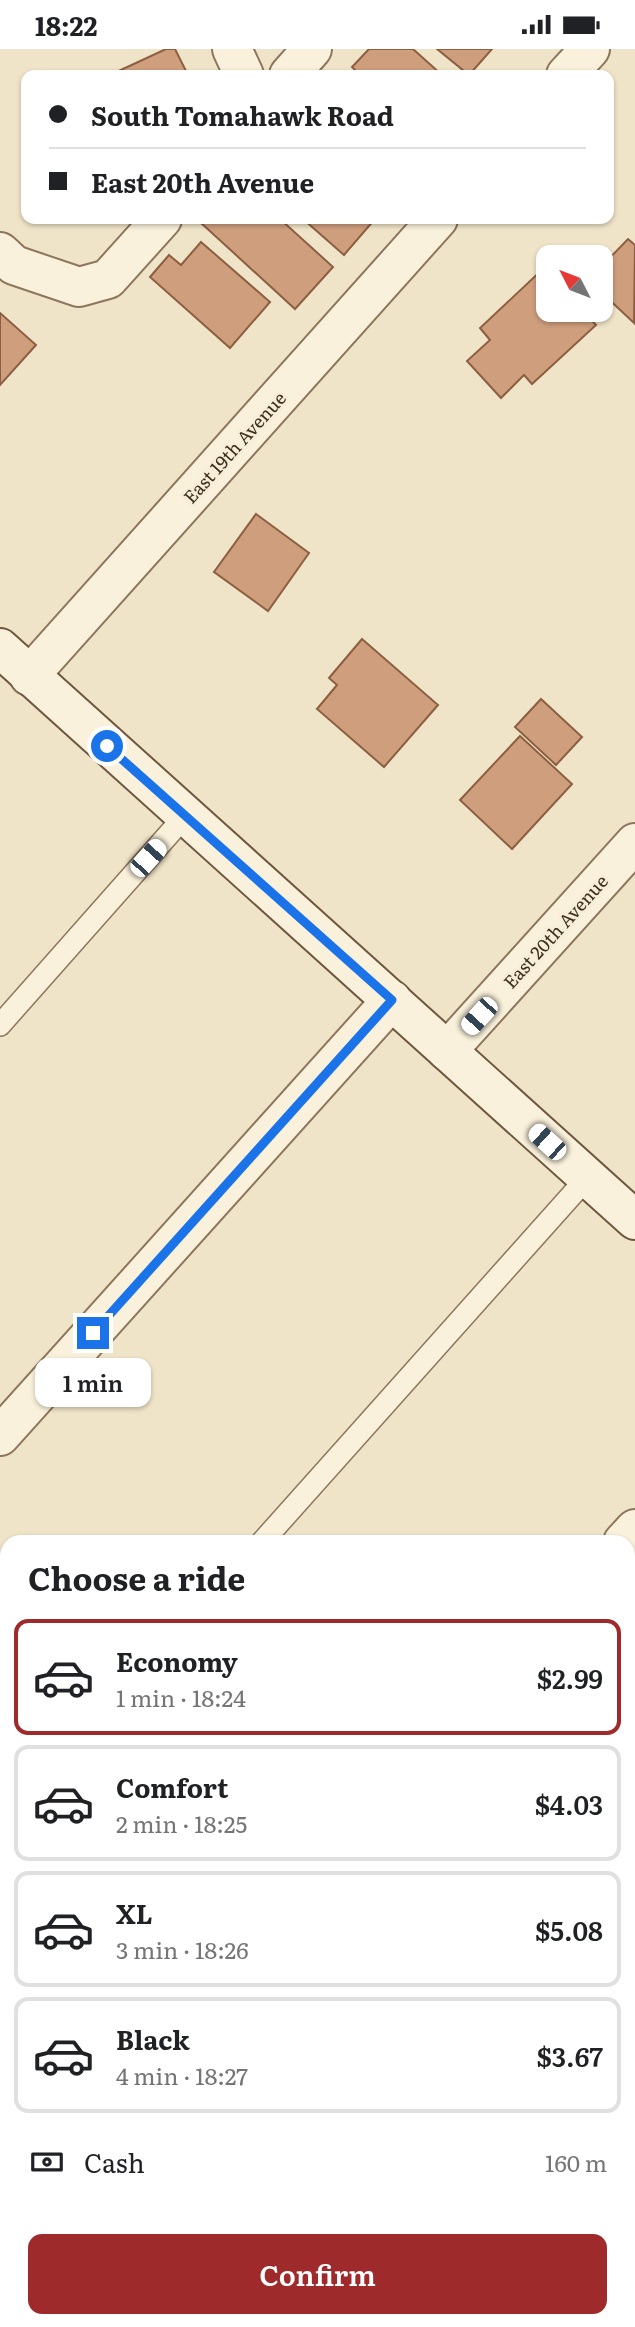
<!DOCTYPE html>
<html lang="en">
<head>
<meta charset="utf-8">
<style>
  :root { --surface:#fff; --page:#f2f2f2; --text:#202124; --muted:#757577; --line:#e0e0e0; --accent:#9e2a2b }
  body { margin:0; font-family:Literata,serif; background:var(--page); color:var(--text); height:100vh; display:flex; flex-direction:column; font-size:26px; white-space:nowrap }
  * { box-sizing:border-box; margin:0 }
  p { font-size:23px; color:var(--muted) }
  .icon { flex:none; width:38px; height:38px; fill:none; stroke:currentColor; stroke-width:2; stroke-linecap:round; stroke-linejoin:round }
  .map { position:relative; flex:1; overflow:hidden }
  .drawer { position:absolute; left:0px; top:1486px; width:635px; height:793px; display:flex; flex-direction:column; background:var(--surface); border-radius:21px 21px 0 0; box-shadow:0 2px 5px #0004 }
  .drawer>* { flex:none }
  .hud { position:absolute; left:21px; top:21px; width:593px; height:154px; border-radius:14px; box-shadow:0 2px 5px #0004; display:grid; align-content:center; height:154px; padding:0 28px; background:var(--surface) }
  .needle { width:46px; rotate:312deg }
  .buttons { position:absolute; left:536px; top:196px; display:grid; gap:14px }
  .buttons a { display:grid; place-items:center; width:77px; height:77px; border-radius:14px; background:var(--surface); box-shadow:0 2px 5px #0004; font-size:35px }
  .end { position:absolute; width:32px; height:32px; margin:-16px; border:9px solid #1a73e8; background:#fff; box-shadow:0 0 0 4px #fff }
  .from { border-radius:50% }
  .bubble { position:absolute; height:49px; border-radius:14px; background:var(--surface); box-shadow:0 2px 5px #0004; font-size:23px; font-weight:600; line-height:49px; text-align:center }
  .car { position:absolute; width:21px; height:42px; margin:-21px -10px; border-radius:9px; box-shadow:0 0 5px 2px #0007; background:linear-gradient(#fff 24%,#345 0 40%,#fff 0 76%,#345 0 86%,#fff 0) }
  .hud b { display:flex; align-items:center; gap:24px; height:66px; font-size:26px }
  .hud b+b { border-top:2px solid var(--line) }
  .hud i { width:18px; height:18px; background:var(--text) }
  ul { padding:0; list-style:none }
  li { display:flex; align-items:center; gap:21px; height:116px; margin:0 14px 10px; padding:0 14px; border:4px solid var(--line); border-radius:14px }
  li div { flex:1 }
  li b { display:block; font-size:26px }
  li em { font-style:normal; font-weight:600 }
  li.selected { border-color:var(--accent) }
  li>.icon { width:63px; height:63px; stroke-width:1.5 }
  h2 { padding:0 28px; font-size:32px; line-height:84px }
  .pay { display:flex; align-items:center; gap:18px; height:77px; padding:0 28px; font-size:26px }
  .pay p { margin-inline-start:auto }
  .button { display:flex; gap:14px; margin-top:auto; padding:14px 28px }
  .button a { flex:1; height:80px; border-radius:14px; background:var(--accent); color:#fff; font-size:28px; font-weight:600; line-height:80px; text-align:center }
  .status { display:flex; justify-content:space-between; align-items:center; height:49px; padding:0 35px; background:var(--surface); direction:ltr }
  .status svg { height:19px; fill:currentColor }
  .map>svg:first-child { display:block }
  .building { fill:#cf9f7d; stroke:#8d5f41; stroke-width:2 }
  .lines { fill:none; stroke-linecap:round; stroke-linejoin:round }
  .service-casing { stroke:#8d765c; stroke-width:24 }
  .minor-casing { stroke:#8d765c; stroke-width:42 }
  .secondary-casing { stroke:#6f573f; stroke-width:42 }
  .service { stroke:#faf1dc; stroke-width:21 }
  .minor { stroke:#faf1dc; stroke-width:38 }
  .secondary { stroke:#faf1dc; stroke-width:38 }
  .route { stroke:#1a73e8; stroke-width:9 }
  .labels { text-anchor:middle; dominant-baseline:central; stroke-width:6; stroke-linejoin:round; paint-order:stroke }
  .street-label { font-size:18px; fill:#3d2e20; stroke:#f7eed8 }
</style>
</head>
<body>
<div class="status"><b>18:22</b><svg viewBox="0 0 49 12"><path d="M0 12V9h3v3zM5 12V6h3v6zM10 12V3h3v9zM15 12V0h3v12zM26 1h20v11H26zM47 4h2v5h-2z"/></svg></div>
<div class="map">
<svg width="635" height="2278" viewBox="0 0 635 2278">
  <rect width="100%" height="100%" fill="#f0e4c8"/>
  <!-- building -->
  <g class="building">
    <path d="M166,0H175L188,26H110Z"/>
    <path d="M369,0H413L442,26H360L352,18Z"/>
    <path d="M437,0H492L469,26Z"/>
    <path d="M204,170H280L333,218L295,260L200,173Z"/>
    <path d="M303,170H375L344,206Z"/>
    <path d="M628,190L635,196L634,274L600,242V219Z"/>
    <path d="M201,193L270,253L230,299L150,228L169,206L181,216Z"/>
    <path d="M544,219L548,223V261H582L596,276L532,335L524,326L501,349L467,312L490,291L480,279Z"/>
    <path d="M0,264L36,296L0,336Z"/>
    <path d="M256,465L309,504L268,562L214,523Z"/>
    <path d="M362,590L438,656L384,718L317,660L337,636L329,629Z"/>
    <path d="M541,650L582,688L556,716L515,678Z"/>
    <path d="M520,687L572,735L512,800L460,751Z"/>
  </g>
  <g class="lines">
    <!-- service casing -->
    <g class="service-casing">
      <g id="service">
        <path d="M0,976L185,767"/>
        <path d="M262,1493L587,1129"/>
        <path d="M0,1786L7,1778"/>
        <path d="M628,1888L635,1880"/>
        <path d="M278,2278L284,2272"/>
      </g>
    </g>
    <!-- minor casing -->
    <g class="minor-casing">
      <g id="minor">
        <path d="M232,0L244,26"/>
        <path d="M289,26L312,0"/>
        <path d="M566,26L590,0"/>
        <path d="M0,203L14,216L79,238L108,230L162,170"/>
        <path d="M29,627L438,170"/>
        <path d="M447,1002L635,794"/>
        <path d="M0,1387L392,951"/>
        <path d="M623,1493L635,1480"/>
        <path d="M0,2188L7,2180"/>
      </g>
    </g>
    <!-- secondary casing -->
    <g class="secondary-casing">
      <path id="secondary" d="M0,599L635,1171"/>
    </g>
    <!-- service -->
    <use href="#service" class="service"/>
    <!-- minor -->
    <use href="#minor" class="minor"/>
    <!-- secondary -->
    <use href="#secondary" class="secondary"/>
  </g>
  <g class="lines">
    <!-- route -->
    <path class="route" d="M93,1284L392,951L107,697"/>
  </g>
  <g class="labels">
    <!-- street labels -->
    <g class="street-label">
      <text transform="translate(234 398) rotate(-48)">East 19th Avenue</text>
      <text transform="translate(555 882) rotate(-48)">East 20th Avenue</text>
    </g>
  </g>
</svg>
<div class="buttons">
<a><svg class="needle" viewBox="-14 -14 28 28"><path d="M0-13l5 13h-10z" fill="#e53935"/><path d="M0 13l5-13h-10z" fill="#757577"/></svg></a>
</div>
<i class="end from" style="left:107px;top:697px"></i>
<i class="end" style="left:93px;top:1284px"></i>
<div class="bubble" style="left:35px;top:1309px;width:116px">1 min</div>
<i class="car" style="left:148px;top:809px;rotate:42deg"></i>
<i class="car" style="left:479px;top:967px;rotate:222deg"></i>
<i class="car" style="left:547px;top:1093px;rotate:312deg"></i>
<div class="hud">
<b><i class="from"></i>South Tomahawk Road</b>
<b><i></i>East 20th Avenue</b>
</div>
<section class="drawer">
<h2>Choose a ride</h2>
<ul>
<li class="selected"><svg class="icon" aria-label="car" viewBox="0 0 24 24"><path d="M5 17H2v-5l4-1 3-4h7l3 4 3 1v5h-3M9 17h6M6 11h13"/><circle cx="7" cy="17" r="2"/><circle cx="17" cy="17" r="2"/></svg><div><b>Economy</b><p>1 min · 18:24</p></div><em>$2.99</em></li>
<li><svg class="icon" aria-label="car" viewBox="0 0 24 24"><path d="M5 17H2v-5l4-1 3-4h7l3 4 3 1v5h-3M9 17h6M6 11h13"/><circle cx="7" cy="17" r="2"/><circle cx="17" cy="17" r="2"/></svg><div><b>Comfort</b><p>2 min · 18:25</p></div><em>$4.03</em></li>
<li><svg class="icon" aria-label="car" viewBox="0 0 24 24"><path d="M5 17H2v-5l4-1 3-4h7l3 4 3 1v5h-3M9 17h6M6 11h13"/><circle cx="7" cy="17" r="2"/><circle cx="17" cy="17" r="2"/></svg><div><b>XL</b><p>3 min · 18:26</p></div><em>$5.08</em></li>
<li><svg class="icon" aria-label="car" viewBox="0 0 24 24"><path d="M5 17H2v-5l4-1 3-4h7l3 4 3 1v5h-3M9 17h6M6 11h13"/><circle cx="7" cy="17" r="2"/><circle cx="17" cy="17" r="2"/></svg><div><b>Black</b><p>4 min · 18:27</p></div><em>$3.67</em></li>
</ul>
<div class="pay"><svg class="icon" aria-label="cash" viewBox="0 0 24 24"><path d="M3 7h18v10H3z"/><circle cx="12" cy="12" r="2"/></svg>Cash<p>160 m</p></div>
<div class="button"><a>Confirm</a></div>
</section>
</div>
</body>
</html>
